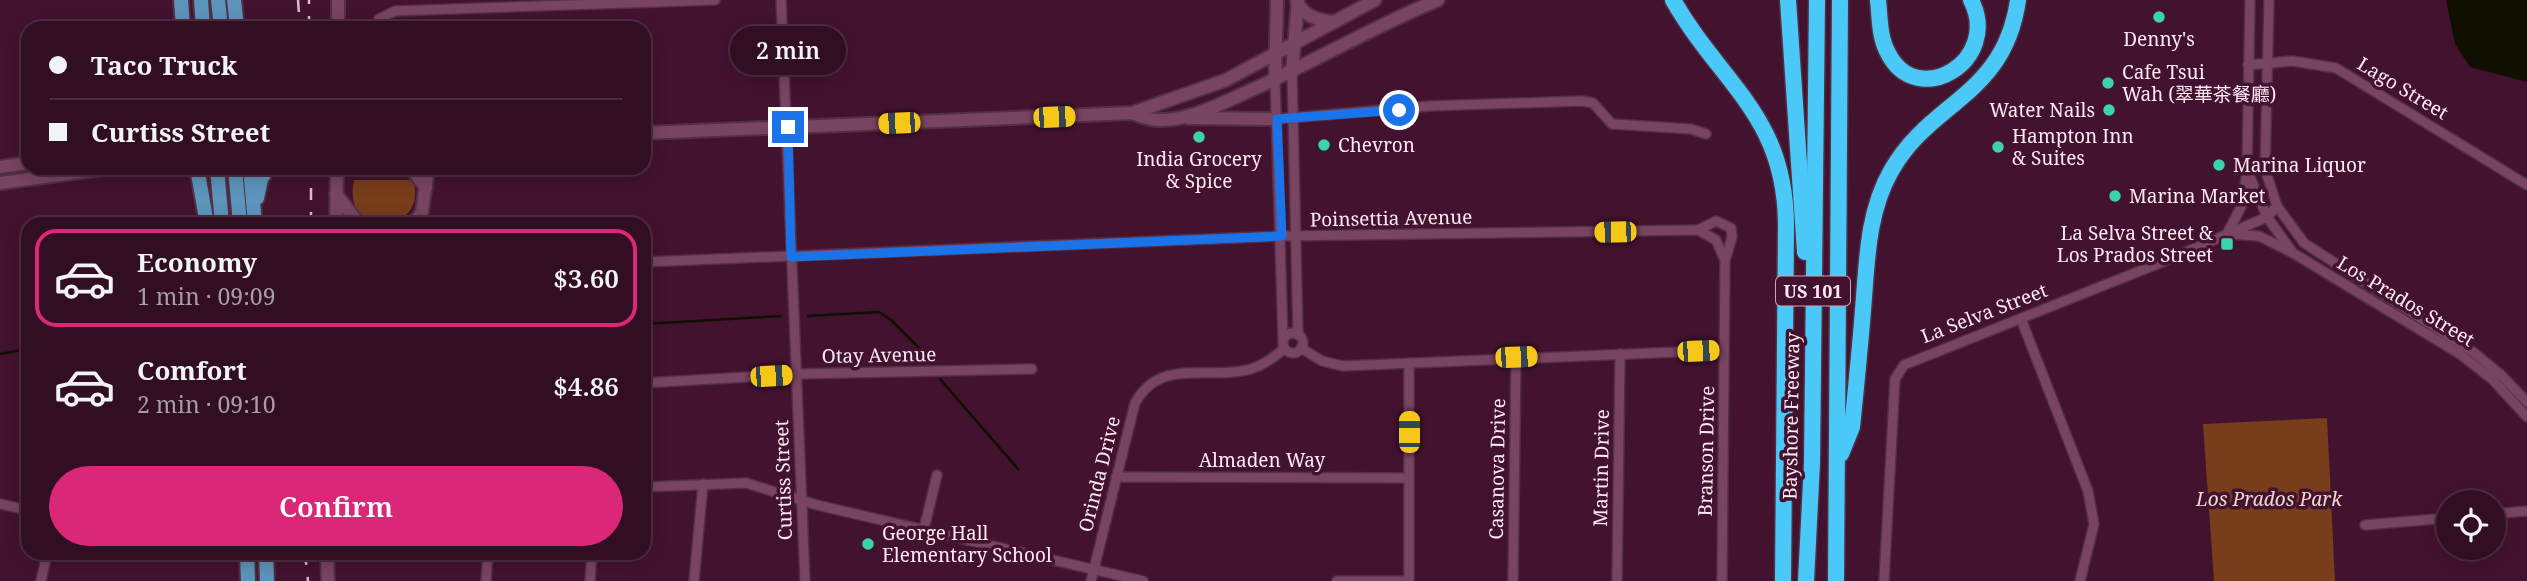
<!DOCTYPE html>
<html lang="en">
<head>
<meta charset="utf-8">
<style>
  :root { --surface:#320e23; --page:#3d1c30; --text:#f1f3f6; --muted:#a89ca6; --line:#4d2e41; --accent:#db2777 }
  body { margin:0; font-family:"Noto Serif","Noto Sans SC",serif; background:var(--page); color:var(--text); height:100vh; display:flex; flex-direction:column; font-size:26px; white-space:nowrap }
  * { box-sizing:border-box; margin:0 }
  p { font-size:23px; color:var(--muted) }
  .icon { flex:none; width:38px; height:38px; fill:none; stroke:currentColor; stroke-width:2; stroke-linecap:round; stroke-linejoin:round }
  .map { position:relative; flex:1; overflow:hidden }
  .panel { position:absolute; left:21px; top:217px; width:630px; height:343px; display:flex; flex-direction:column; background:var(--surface); border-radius:21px; box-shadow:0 4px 18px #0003,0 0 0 2px var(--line) }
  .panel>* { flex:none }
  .banner { position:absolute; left:21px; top:21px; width:630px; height:154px; border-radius:21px; box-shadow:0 4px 18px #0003,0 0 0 2px var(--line); display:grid; align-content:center; height:154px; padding:0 28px; background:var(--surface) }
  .buttons { position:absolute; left:2436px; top:490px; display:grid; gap:14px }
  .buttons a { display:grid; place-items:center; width:70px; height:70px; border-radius:50%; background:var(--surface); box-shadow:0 4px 18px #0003,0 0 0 2px var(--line); font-size:35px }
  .end { position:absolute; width:32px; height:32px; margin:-16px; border:9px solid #1a73e8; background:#fff; box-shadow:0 0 0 4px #fff }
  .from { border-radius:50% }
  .bubble { position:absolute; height:49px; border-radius:24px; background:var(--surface); box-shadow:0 4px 18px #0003,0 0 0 2px var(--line); font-size:23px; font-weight:600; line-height:49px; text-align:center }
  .car { position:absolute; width:21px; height:42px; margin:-21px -10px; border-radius:9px; box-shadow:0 0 5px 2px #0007; background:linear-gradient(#f5c518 24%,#345 0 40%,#f5c518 0 76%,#345 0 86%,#f5c518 0) }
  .banner b { display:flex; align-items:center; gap:24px; height:66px; font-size:26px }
  .banner b+b { border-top:2px solid var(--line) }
  .banner i { width:18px; height:18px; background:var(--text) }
  ul { padding:12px 0 0; list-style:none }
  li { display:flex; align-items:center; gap:21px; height:98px; margin:0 14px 10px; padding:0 14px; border:4px solid transparent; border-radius:21px }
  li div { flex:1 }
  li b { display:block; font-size:26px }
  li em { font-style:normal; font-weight:600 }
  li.selected { border-color:var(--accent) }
  li>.icon { width:63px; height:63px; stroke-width:1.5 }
  .primary-button { display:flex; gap:14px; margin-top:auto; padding:14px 28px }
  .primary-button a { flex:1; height:80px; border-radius:42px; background:var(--accent); color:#fff; font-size:28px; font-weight:600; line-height:80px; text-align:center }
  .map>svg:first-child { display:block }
  .green { fill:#783d1b }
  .water { fill:#100f00 }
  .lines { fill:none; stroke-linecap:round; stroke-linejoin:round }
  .stream { stroke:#100f00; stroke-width:2.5 }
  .street-casing { stroke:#522f43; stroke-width:12 }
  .secondary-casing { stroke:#522f43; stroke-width:16 }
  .primary-casing { stroke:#522f43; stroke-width:18 }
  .highway-casing { stroke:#522f43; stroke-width:19 }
  .street { stroke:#794461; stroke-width:9 }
  .secondary { stroke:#794461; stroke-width:12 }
  .primary { stroke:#5d94bc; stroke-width:14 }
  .highway { stroke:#4ac9f9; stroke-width:16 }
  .rail { stroke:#d7bcca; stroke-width:2.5; stroke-dasharray:12 12; stroke-linecap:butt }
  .route { stroke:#1a73e8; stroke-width:9 }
  .poi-dot { fill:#3bd4a4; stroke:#43122f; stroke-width:2.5 }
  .labels { text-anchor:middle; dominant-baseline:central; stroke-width:7; stroke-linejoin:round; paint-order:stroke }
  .shield { fill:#43122f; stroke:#c5a8b8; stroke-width:2 }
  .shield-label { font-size:18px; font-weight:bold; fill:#fde9f2 }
  .poi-label { font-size:19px; fill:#fde9f2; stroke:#43122f; text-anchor:start }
  .street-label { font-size:19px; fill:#fde9f2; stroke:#43122f }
  .park-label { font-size:19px; font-style:italic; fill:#f1dbd0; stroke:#43122f }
</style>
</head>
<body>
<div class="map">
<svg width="2527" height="581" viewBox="0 0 2527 581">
  <rect width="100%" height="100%" fill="#43122f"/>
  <!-- green -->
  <g class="green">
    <path d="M353,168H402L410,177H353Z"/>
    <path d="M354,180H413C430,233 341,245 354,180Z"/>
    <path d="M2327,418L2335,581H2214L2203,424Z"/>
  </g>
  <!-- water -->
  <path class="water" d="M2446,0H2527V82L2470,67L2455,44Z"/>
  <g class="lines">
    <!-- stream -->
    <g class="stream">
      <path d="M808,316L879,312L891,320L930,359"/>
      <path d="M644,324L781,316"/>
      <path d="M0,354L28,349"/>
      <path d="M940,379L1018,469"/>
    </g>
    <!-- street casing -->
    <g class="street-casing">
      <g id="street">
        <path d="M781,0L805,581"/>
        <path d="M2250,0L2247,170L2267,217L2293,253L2460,354L2492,379L2527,417"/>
        <path d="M2269,0L2265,169L2277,206L2304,243L2473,352L2501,375L2527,402"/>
        <path d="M379,19L395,11L715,0"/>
        <path d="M2248,65L2292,61L2336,68L2527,185"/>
        <path d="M1292,72L1298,335"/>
        <path d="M1275,80L1283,339"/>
        <path d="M1277,119L1429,106L1582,101L1593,103L1612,124L1691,129L1706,134"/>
        <path d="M1698,230L1716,221L1731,228L1732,237L1726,258"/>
        <path d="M2227,234L2243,203L2247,171"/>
        <path d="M2228,234L2259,236L2291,252"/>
        <path d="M644,262L1282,236L1698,230L1716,240L1725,260L1722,581"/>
        <path d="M2021,319L2088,491L2094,524L2080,581"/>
        <circle cx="1293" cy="343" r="10"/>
        <path d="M1301,348L1322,361L1343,366L1724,350"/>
        <path d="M644,383L797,374L1032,369"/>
        <path d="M1116,477L1409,478"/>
        <path d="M644,487L746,483L817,505L1143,581"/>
        <path d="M0,504L28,510"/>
        <path d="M2494,514L2527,511"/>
        <path d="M2365,525L2448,518"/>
        <path d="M924,529L937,475"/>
        <path d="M41,581L47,553"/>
        <path d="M486,581L488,553"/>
        <path d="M590,581L592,553"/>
        <path d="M694,581L703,484"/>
        <path d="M1091,581L1135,403C1161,356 1210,381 1251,369C1264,365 1274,357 1284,349"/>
        <path d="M1337,581H1409"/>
        <path d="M1409,581V363"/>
        <path d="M1513,581L1516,357"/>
        <path d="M1617,581L1620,354"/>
        <path d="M1884,581L1895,379L1904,365L2170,259L2267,217L2277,206"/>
      </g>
    </g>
    <!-- secondary casing -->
    <g class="secondary-casing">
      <g id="secondary">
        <path d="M1297,2C1304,17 1320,21 1335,22"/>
        <path d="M338,28V0"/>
        <path d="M1292,72L1298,0"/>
        <path d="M1275,80L1277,0"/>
        <path d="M1132,113L1226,80L1375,0"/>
        <path d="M1188,118L1277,119"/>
        <path d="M644,133L1132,113C1140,116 1149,120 1158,120C1188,121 1218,105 1245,93C1310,64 1372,27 1438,0"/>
        <path d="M0,167L28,163"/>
        <path d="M411,168L426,188"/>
        <path d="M0,183L110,168"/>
        <path d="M336,194L359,224"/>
        <path d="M336,224L337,168"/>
        <path d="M413,224L422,212L428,168"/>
        <path d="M327,553L328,581"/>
      </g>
    </g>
    <!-- primary casing -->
    <g class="primary-casing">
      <g id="primary">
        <path d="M181,0L183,28"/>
        <path d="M201,0L203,28"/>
        <path d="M218,0L221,28"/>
        <path d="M234,0L237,28"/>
        <path d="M197,168L207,224"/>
        <path d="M217,168L222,224"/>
        <path d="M235,168L240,224"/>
        <path d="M250,168L255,224"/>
        <path d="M257,198L261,179L268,168"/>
        <path d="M247,553L248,581"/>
        <path d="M266,553L267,581"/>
      </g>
    </g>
    <!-- highway casing -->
    <g class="highway-casing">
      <g id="highway">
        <path d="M1673,0C1721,84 1785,115 1786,224L1783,581"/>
        <path d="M1788,0L1805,252"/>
        <path d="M1878,0C1880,17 1879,37 1888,53C1917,111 2002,61 1971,0"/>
        <path d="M1841,454L1852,427C1856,388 1860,349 1863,310C1867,263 1867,213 1891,171C1931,100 2004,97 2018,0"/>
        <path d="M1806,581L1812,463L1817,0"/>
        <path d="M1836,581L1840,0"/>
      </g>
    </g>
    <!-- street -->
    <use href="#street" class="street"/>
    <!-- secondary -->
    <use href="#secondary" class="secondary"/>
    <!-- primary -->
    <use href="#primary" class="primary"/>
    <!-- highway -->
    <use href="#highway" class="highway"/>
    <!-- rail -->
    <g class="rail">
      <path d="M298,0L300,28"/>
      <path d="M309,28V0"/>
      <path d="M311,224V168"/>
      <path d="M305,553L308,581"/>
    </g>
  </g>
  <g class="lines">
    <!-- route -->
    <path class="route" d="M788,127L791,257L1282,236L1277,119L1399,110"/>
  </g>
  <!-- markers -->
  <g class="poi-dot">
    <circle cx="2159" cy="17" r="7"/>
    <circle cx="2108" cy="83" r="7"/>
    <circle cx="2109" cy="110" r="7"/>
    <circle cx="1199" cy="137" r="7"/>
    <circle cx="1324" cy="145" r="7"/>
    <circle cx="1998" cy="147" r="7"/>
    <circle cx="2219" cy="165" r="7"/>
    <circle cx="2115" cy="196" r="7"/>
    <rect x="2220" y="237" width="14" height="14" rx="3.5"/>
    <circle cx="868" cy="544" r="7"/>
  </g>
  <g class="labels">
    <!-- shield labels -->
    <rect class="shield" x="1776" y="276.5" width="74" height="29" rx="5"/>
    <g class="shield-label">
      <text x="1813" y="291">US 101</text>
    </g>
    <!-- poi labels -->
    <g class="poi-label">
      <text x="2159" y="39" text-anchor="middle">Denny's</text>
      <text x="2122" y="72">Cafe Tsui<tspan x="2122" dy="22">Wah (翠華茶餐廳)</tspan></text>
      <text x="2095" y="110" text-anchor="end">Water Nails</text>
      <text x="2012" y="136">Hampton Inn<tspan x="2012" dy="22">&amp; Suites</tspan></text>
      <text x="1338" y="145">Chevron</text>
      <text x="1199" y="159" text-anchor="middle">India Grocery<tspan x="1199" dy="22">&amp; Spice</tspan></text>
      <text x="2233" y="165">Marina Liquor</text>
      <text x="2129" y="196">Marina Market</text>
      <text x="2213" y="233" text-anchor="end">La Selva Street &amp;<tspan x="2213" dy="22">Los Prados Street</tspan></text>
      <text x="882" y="533">George Hall<tspan x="882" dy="22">Elementary School</tspan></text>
    </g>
    <!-- street labels -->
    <g class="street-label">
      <text transform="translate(2403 88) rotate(31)">Lago Street</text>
      <text transform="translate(1391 218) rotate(-1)">Poinsettia Avenue</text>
      <text transform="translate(2406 301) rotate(31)">Los Prados Street</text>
      <text transform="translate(1984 313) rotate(-21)">La Selva Street</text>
      <text transform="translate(879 355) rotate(-1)">Otay Avenue</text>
      <text transform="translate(1791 416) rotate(-89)">Bayshore Freeway</text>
      <text transform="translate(1706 451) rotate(-89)">Branson Drive</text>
      <text x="1262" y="460">Almaden Way</text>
      <text transform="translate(1601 468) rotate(-89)">Martin Drive</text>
      <text transform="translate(1497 469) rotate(-89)">Casanova Drive</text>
      <text transform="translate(1099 474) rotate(-76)">Orinda Drive</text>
      <text transform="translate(783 480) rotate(-92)">Curtiss Street</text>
    </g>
    <!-- park labels -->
    <g class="park-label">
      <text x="2269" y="499">Los Prados Park</text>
    </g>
  </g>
</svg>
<div class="buttons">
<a><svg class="icon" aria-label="locate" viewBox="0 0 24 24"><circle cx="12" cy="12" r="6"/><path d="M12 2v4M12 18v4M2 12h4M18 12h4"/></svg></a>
</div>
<i class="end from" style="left:1399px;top:110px"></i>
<i class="end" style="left:788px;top:127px"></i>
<div class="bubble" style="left:730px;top:26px;width:116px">2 min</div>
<i class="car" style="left:1054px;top:117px;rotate:88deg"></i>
<i class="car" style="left:899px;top:123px;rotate:268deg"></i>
<i class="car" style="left:1615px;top:232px;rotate:269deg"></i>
<i class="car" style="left:1698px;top:351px;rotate:88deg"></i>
<i class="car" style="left:1516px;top:357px;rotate:88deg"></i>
<i class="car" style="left:771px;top:376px;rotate:87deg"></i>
<i class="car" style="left:1409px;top:432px;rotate:0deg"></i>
<div class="banner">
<b><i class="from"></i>Taco Truck</b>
<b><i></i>Curtiss Street</b>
</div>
<section class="panel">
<ul>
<li class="selected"><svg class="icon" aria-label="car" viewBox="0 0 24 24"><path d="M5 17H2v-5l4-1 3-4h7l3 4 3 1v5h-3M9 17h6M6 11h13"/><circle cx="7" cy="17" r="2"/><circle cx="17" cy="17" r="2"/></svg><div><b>Economy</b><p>1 min · 09:09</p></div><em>$3.60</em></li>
<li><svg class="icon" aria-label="car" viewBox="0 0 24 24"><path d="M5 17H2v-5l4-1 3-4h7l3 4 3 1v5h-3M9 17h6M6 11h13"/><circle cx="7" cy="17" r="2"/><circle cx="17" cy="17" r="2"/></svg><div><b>Comfort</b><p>2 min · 09:10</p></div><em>$4.86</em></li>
</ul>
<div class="primary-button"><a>Confirm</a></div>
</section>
</div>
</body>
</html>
